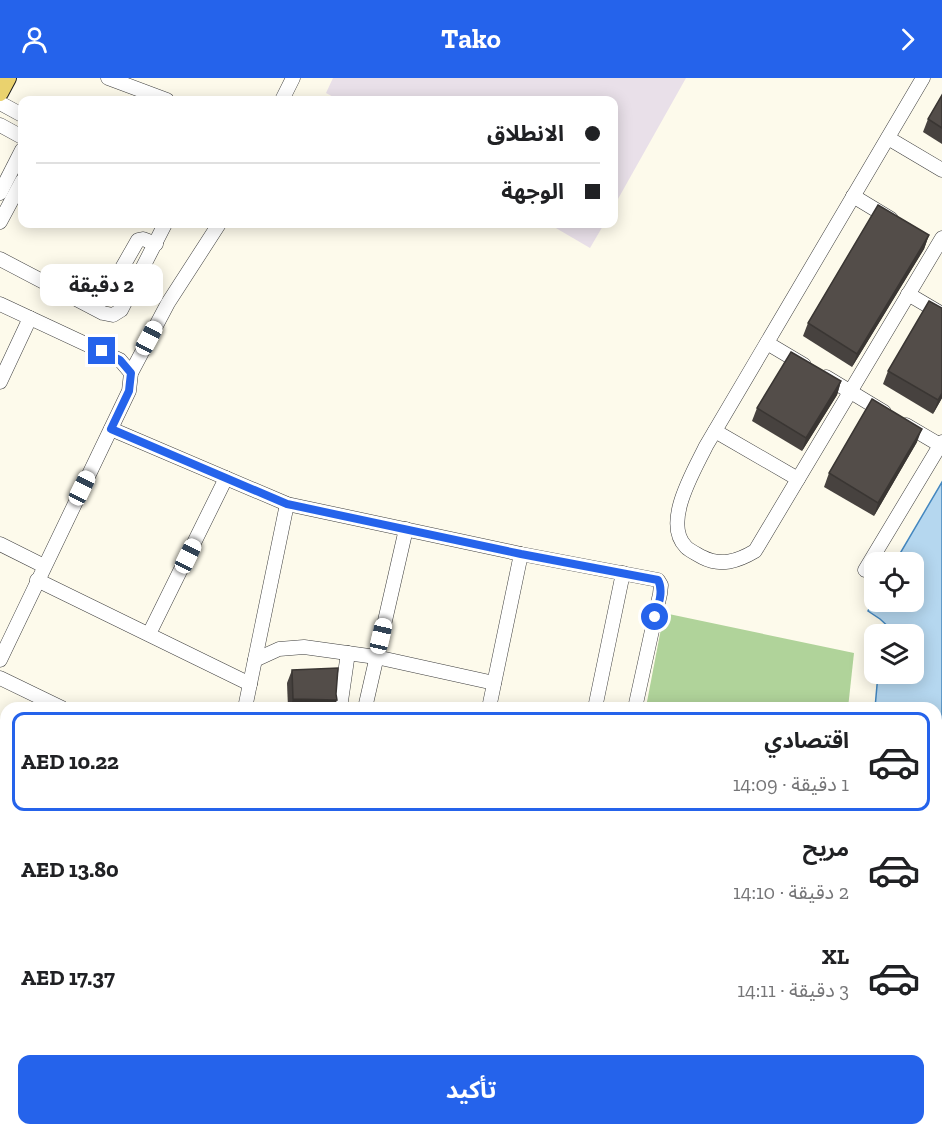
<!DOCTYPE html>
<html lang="ar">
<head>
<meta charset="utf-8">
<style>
  :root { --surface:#fff; --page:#f2f2f2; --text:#202124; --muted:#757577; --line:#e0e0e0; --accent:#2563eb }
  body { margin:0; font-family:"Zilla Slab","Noto Sans Arabic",serif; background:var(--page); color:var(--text); direction:rtl; height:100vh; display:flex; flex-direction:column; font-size:22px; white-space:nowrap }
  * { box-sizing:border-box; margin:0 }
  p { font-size:20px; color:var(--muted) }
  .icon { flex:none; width:33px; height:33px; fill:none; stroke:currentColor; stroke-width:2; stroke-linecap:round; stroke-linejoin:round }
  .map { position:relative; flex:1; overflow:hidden; direction:ltr }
  .drawer { position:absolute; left:0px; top:624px; width:942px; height:434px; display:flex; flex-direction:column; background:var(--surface); border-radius:18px 18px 0 0; box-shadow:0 3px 15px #0003; direction:rtl }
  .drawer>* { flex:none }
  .top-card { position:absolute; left:18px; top:18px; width:600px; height:132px; border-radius:12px; box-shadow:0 3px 15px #0003; direction:rtl; display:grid; align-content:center; height:132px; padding:0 18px; background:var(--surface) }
  .controls { position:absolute; left:864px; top:474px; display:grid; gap:12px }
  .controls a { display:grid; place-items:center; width:60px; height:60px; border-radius:12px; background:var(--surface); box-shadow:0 3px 15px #0003; font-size:30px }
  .end { position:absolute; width:27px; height:27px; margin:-14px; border:8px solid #2563eb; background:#fff; box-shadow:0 0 0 3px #fff }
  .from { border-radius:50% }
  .bubble { position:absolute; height:42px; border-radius:12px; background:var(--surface); box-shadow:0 3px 15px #0003; font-size:20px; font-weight:700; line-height:42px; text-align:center; direction:rtl }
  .car { position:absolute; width:18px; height:36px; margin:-18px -9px; border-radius:8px; box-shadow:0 0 4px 2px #0007; background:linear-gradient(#fff 24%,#345 0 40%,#fff 0 76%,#345 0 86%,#fff 0) }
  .top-card b { display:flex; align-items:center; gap:21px; height:57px; font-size:22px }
  .top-card b+b { border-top:2px solid var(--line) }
  .top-card i { width:15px; height:15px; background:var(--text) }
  ul { padding:10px 0 0; list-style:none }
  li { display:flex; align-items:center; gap:18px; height:99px; margin:0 12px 9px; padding:0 6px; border:3px solid transparent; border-radius:12px }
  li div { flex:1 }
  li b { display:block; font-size:22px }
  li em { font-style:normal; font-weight:700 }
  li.active { border-color:var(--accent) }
  li>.icon { width:54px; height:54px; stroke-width:1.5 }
  .button { display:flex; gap:12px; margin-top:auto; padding:12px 18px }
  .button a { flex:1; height:69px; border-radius:12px; background:var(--accent); color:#fff; font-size:24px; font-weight:700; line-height:69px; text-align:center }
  header { display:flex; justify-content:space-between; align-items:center; height:78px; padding:0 18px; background:var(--accent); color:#fff; font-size:27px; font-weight:700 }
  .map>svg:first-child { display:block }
  .industrial { fill:#e9e0e9 }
  .forest { fill:#b0d39a }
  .water { fill:#b5d7ef; stroke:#4487bf; stroke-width:1.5 }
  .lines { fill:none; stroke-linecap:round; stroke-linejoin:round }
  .minor-casing { stroke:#3e3e3e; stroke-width:15 }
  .major-casing { stroke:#1c1c1c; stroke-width:18 }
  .minor { stroke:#fff; stroke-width:14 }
  .major { stroke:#ead26e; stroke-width:16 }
  .wall { fill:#47423f }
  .shaded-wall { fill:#3a3633 }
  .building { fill:#534d49; stroke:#3a3633; stroke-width:1.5 }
  .route { stroke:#2563eb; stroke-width:8 }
</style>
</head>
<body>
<header><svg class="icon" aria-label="forward" viewBox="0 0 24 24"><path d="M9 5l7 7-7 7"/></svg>Tako<svg class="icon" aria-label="person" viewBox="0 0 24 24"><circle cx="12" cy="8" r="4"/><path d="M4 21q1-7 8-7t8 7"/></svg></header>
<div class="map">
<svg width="942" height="1057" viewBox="0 0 942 1057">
  <rect width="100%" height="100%" fill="#fdfaeb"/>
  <!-- industrial -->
  <g class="industrial">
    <path d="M333,0H686L614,128V22H339L326,15Z"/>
    <path d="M549,146H604L590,170Z"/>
  </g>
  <!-- forest -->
  <path class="forest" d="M664,535L854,575L848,630L646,629Z"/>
  <!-- water -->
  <path class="water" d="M942,404V982L936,955V630H875L878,596H914V556H892L893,553L880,541L868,533L874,519V524H914V484H895Z"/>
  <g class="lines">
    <!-- minor casing -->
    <g class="minor-casing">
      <g id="minor">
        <path d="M108,0L167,22"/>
        <path d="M923,0L706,368C694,393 662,445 686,469C690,473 697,476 702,479C721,489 738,483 755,473L942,160"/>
        <path d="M282,22L293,0"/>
        <path d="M0,25L22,37"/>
        <path d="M0,47L22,59"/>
        <path d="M888,60L942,92"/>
        <path d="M0,115L22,72"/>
        <path d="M853,118L891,141"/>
        <path d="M0,144L22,103"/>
        <path d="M0,181L103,235L113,237L121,232L165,146"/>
        <path d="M129,216C122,211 114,207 118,197L138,162L143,161L156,166"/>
        <path d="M908,216L942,236"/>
        <path d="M0,226L120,282L131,295"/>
        <path d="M767,265L804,287"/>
        <path d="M826,299L884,334"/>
        <path d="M0,304L30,240"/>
        <path d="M906,347L940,367"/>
        <path d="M111,351L287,426L521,476L658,502L661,507L660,516L635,630"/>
        <path d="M715,353L798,401"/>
        <path d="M0,466L44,488"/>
        <path d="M865,492L942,364"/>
        <path d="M37,502L250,606"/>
        <path d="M149,556L226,400"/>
        <path d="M0,582L129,313L131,295L168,225L219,146"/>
        <path d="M255,582L279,571L304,569L376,579L494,605"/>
        <path d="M0,600L62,630"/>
        <path d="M245,630L287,426"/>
        <path d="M340,630L348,575"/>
        <path d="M365,630L406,451"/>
        <path d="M489,630L521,476"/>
        <path d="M595,630L623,495"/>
        <path d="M0,743L6,746"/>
        <path d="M0,770L6,773"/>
        <path d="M0,800L6,801"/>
        <path d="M0,1014L6,1008"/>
        <path d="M0,1039L6,1032"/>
        <path d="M173,1052L175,1057"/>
        <path d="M250,1052L252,1057"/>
        <path d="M321,1052L324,1057"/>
        <path d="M380,1052L406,1057"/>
        <path d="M829,1052L831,1057"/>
        <path d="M903,1052L904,1057"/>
      </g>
    </g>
    <!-- major casing -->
    <g class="major-casing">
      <path id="major" d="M0,15L8,0"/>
    </g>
    <!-- minor -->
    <use href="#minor" class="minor"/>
    <!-- major -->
    <use href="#major" class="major"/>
  </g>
  <!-- wall -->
  <g class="wall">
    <path d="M942,17V66L923,54L928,41Z"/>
    <path d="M929,157L924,171L852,289L803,258L808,245Z"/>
    <path d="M942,230V320L933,336L883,306L888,293Z"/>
    <path d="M841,303L837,317L802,373L752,343L757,330Z"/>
    <path d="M917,364L874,438L824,409L829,395Z"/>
    <path d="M292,592L334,630H288L287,605Z"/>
  </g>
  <!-- shaded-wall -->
  <g class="shaded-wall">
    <path d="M929,157L924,171L852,289L857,276Z"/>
    <path d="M841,303L837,317L802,373L806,360Z"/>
    <path d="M942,315V320L933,336L938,322Z"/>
    <path d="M922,351L917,364L874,438L878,425Z"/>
    <path d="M293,621L337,622L334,630H290Z"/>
  </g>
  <!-- building -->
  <g class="building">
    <path d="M942,17V50L928,41Z"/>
    <path d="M878,127L929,157L857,276L808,245Z"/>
    <path d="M929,223L942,230V315L938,322L888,293Z"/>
    <path d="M791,274L841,303L806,360L757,330Z"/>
    <path d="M872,321L922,351L878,425L829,395Z"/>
    <path d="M338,590L336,616L337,622L293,621L292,592Z"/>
    <path d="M716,627L732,630H715Z"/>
  </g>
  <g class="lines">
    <!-- route -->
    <path class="route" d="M102,273L120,282L131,295L129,313L111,351L287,426L521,476L658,502C664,513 658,528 655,539"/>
  </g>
</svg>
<div class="controls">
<a><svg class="icon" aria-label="locate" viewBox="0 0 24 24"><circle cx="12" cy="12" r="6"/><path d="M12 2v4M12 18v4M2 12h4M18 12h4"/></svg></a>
<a><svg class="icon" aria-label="layers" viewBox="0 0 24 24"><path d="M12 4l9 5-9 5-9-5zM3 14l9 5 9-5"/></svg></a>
</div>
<i class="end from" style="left:655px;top:539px"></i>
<i class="end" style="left:102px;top:273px"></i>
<div class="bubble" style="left:40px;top:186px;width:123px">2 دقيقة</div>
<i class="car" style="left:149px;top:260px;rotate:28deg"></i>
<i class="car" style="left:82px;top:410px;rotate:26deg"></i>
<i class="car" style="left:188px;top:478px;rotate:26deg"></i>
<i class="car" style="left:381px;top:558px;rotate:13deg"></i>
<div class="top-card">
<b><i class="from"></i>الانطلاق</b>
<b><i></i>الوجهة</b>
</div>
<section class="drawer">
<ul>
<li class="active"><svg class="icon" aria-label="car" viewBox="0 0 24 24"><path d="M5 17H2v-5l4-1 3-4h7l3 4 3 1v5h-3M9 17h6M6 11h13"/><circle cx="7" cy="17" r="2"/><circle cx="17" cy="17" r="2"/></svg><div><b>اقتصادي</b><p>1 دقيقة · 14:09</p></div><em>AED 10.22</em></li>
<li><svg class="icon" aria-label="car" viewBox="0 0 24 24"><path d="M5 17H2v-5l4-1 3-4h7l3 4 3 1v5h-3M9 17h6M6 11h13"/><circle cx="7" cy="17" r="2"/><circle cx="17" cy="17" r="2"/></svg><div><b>مريح</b><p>2 دقيقة · 14:10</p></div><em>AED 13.80</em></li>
<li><svg class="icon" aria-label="car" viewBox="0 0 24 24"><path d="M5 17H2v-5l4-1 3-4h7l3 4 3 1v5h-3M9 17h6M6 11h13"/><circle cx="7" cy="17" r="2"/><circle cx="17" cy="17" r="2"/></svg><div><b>XL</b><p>3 دقيقة · 14:11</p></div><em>AED 17.37</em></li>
</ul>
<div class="button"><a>تأكيد</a></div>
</section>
</div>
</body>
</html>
